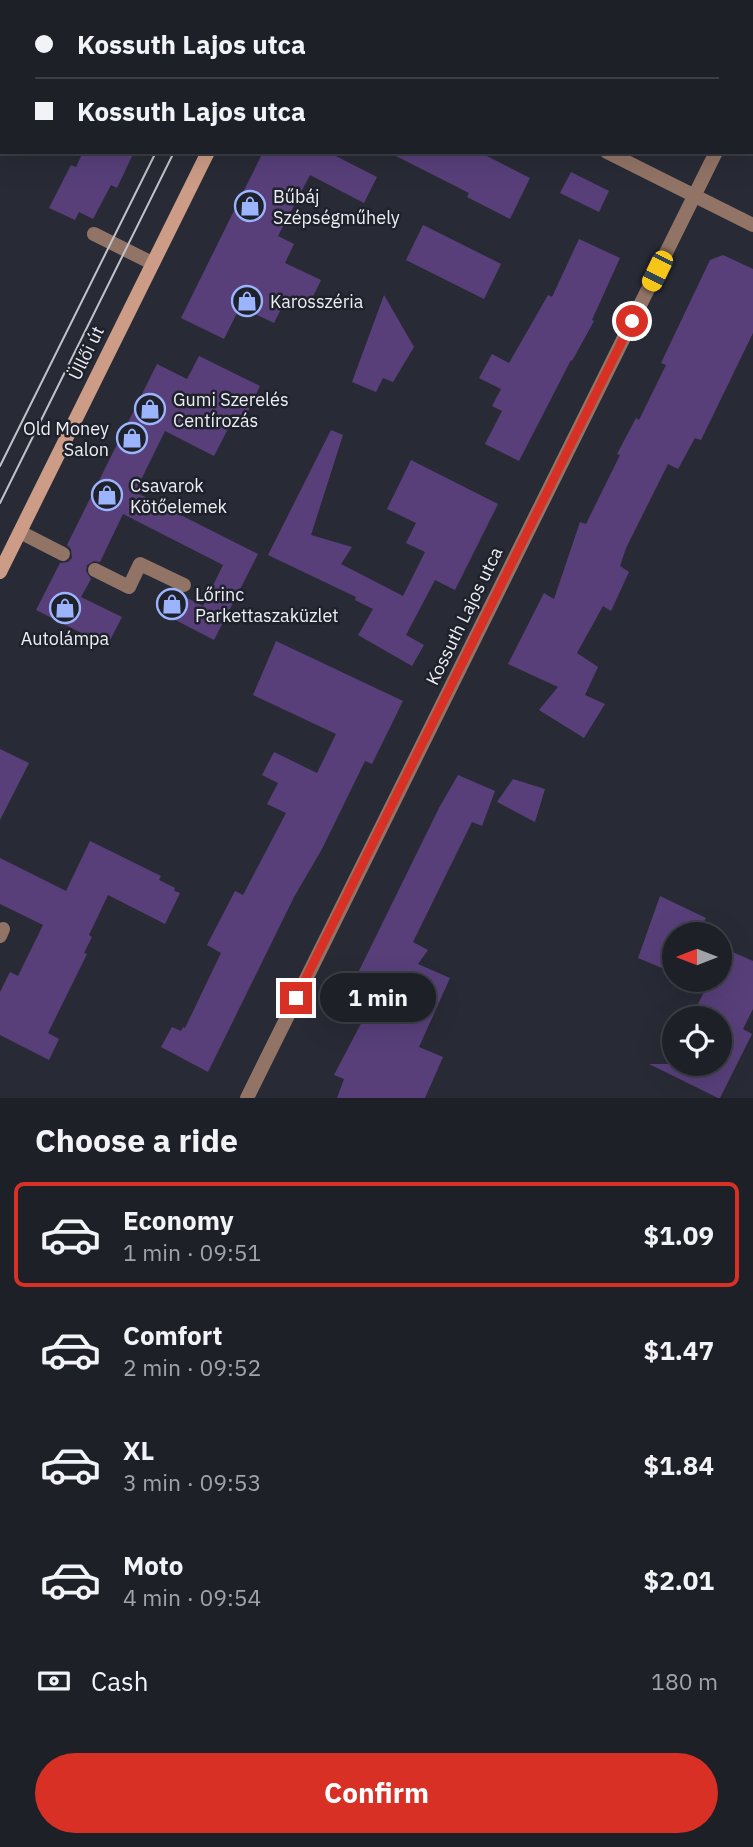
<!DOCTYPE html>
<html lang="en">
<head>
<meta charset="utf-8">
<style>
  :root { --surface:#1e2028; --page:#262830; --text:#f1f3f6; --muted:#a1a3a8; --line:#3c3e45; --accent:#d93025 }
  body { margin:0; font-family:"IBM Plex Sans",sans-serif; background:var(--page); color:var(--text); height:100vh; display:flex; flex-direction:column; font-size:26px; white-space:nowrap }
  * { box-sizing:border-box; margin:0 }
  p { font-size:23px; color:var(--muted) }
  .icon { flex:none; width:38px; height:38px; fill:none; stroke:currentColor; stroke-width:2; stroke-linecap:round; stroke-linejoin:round }
  .map { position:relative; height:1098px; overflow:hidden }
  .drawer { display:flex; flex-direction:column; background:var(--surface); flex:1 }
  .drawer>* { flex:none }
  .hud { position:absolute; left:0px; top:0px; width:754px; height:154px; box-shadow:0 7px 28px #0002,0 0 0 2px var(--line); display:grid; align-content:center; height:154px; padding:0 35px; background:var(--surface) }
  .needle { width:46px; rotate:270deg }
  .buttons { position:absolute; left:662px; top:922px; display:grid; gap:14px }
  .buttons a { display:grid; place-items:center; width:70px; height:70px; border-radius:50%; background:var(--surface); box-shadow:0 7px 28px #0002,0 0 0 2px var(--line); font-size:35px }
  .end { position:absolute; width:32px; height:32px; margin:-16px; border:9px solid #d93025; background:#fff; box-shadow:0 0 0 4px #fff }
  .from { border-radius:50% }
  .bubble { position:absolute; height:49px; border-radius:24px; background:var(--surface); box-shadow:0 7px 28px #0002,0 0 0 2px var(--line); font-size:23px; font-weight:700; line-height:49px; text-align:center }
  .car { position:absolute; width:21px; height:42px; margin:-21px -10px; border-radius:9px; box-shadow:0 0 5px 2px #0007; background:linear-gradient(#f5c518 24%,#345 0 40%,#f5c518 0 76%,#345 0 86%,#f5c518 0) }
  .hud b { display:flex; align-items:center; gap:24px; height:66px; font-size:26px }
  .hud b+b { border-top:2px solid var(--line) }
  .hud i { width:18px; height:18px; background:var(--text) }
  ul { padding:0; list-style:none }
  li { display:flex; align-items:center; gap:21px; height:105px; margin:0 14px 10px; padding:0 21px; border:4px solid transparent; border-radius:10px }
  li div { flex:1 }
  li b { display:block; font-size:26px }
  li em { font-style:normal; font-weight:700 }
  li.on { border-color:var(--accent) }
  li>.icon { width:63px; height:63px; stroke-width:1.5 }
  h2 { padding:0 35px; font-size:32px; line-height:84px }
  .pay { display:flex; align-items:center; gap:18px; height:77px; padding:0 35px; font-size:26px }
  .pay p { margin-inline-start:auto }
  .primary-button { display:flex; gap:14px; margin-top:auto; padding:14px 35px }
  .primary-button a { flex:1; height:80px; border-radius:42px; background:var(--accent); color:#fff; font-size:28px; font-weight:700; line-height:80px; text-align:center }
  .map>svg:first-child { display:block }
  .building { fill:#583f7a }
  .lines { fill:none; stroke-linecap:round; stroke-linejoin:round }
  .lane { stroke:#927466; stroke-width:14 }
  .street { stroke:#927466; stroke-width:14 }
  .secondary { stroke:#cd9c86; stroke-width:14 }
  .tram { stroke:#c1c3cb; stroke-width:2 }
  .route { stroke:#d93025; stroke-width:9 }
  .labels { text-anchor:middle; dominant-baseline:central; stroke-width:5; stroke-linejoin:round; paint-order:stroke }
  .poi-label { font-size:18px; fill:#eceef5; stroke:#1f212b; text-anchor:start }
  .street-label { font-size:18px; fill:#eceef5; stroke:#1f212b }
</style>
</head>
<body>
<div class="map">
<svg width="753" height="1098" viewBox="0 0 753 1098">
  <rect width="100%" height="100%" fill="#282b35"/>
  <!-- building -->
  <g class="building">
    <path d="M83,152H134L117,188L111,185L93,219L79,212L75,220L49,208L71,165L76,167Z"/>
    <path d="M263,152H328L377,177L364,203L310,175L278,236L294,244L285,263L321,280L308,307L287,297L274,323L240,307L224,339L181,318Z"/>
    <path d="M388,152H479L530,178L510,219L467,197L469,193Z"/>
    <path d="M571,172L609,191L599,212L560,193Z"/>
    <path d="M423,225L501,264L484,299L406,260Z"/>
    <path d="M579,239L620,258L592,320L594,321L572,361L571,360L519,461L485,444L502,411L492,406L501,389L479,378L492,354L509,363L548,295L552,297Z"/>
    <path d="M723,255L753,269V333L701,440L695,438L678,469L668,464L626,548L620,566L629,572L611,611L603,606L577,653L598,667L585,695L605,704L584,738L539,710L558,687L508,664L544,593L554,599L580,522L586,524L620,455L617,454L636,418L639,420L666,365L661,363L710,260Z"/>
    <path d="M384,295L414,347L393,382L383,378L376,392L352,382Z"/>
    <path d="M199,356L260,386L240,428L231,423L214,456L165,431L135,492L258,554L214,640L160,612L171,590L203,606L223,565L123,514L100,562L94,561L87,565L86,571L91,579L81,597L122,617L107,646L36,610L60,563L68,562L72,558L71,549L67,545L157,364L187,379Z"/>
    <path d="M331,430L343,435L311,535L352,547L341,564L403,596L425,552L406,543L416,523L387,509L411,460L498,504L455,590L435,580L406,635L424,645L412,666L358,635L373,609L355,600L356,597L268,555Z"/>
    <path d="M276,641L403,701L372,764L365,761L322,849L294,897L208,1072L161,1047L172,1027L181,1031L183,1027L185,1028L221,953L207,945L235,891L243,895L286,813L267,804L278,783L262,775L274,752L317,773L336,734L253,695Z"/>
    <path d="M0,749L29,763L0,820Z"/>
    <path d="M458,775L495,791L482,826L472,822L413,942L428,950L418,964L450,978L419,1047L443,1057L425,1098H337L344,1079L334,1075L377,993L354,981L439,808Z"/>
    <path d="M513,779L545,789L535,822L497,802Z"/>
    <path d="M90,841L161,876L159,880L175,888L174,891L180,893L165,924L108,895L89,935L92,937L84,953L87,954L48,1033L59,1039L49,1060L0,1035V992L10,972L18,976L43,925L0,904V858L66,891Z"/>
    <path d="M660,896L706,918L698,934H674V973L638,958Z"/>
    <path d="M719,946L753,961V1009L743,1029L752,1034L720,1098H718L649,1064H719V1018H691L710,980H719Z"/>
  </g>
  <g class="lines">
    <!-- lane -->
    <g class="lane">
      <path d="M94,234L152,263"/>
      <path d="M20,532L63,554"/>
      <path d="M95,570L129,587L140,564L184,585"/>
      <path d="M0,936L3,929"/>
    </g>
    <!-- street -->
    <g class="street">
      <path d="M302,0L306,2"/>
      <path d="M752,80L753,79"/>
      <path d="M607,152L753,225"/>
      <path d="M247,1098L716,152"/>
    </g>
    <!-- secondary -->
    <g class="secondary">
      <path d="M283,2L284,0"/>
      <path d="M0,572L208,152"/>
    </g>
    <!-- tram -->
    <g class="tram">
      <path d="M231,2L232,0"/>
      <path d="M249,2L250,0"/>
      <path d="M0,466L156,152"/>
      <path d="M0,503L174,152"/>
    </g>
  </g>
  <g class="lines">
    <!-- route -->
    <path class="route" d="M296,998L632,321"/>
  </g>
  <!-- icons -->
  <defs>
    <g id="shop-ring" transform="scale(1.575)"><circle r="9.5" fill="#1f212b" stroke="#9bb4fd" stroke-width="1.5"/><path d="M-5-2.5h2.3a2.7 3.5 0 0 1 5.4 0H5L5.5 6h-11ZM-1.5-2.5h3a1.5 2.3 0 0 0-3 0Z" fill="#9bb4fd"/></g>
  </defs>
  <g fill-rule="evenodd">
    <use href="#shop-ring" x="250" y="206"/>
    <use href="#shop-ring" x="247" y="301"/>
    <use href="#shop-ring" x="150" y="409"/>
    <use href="#shop-ring" x="132" y="438"/>
    <use href="#shop-ring" x="107" y="495"/>
    <use href="#shop-ring" x="172" y="604"/>
    <use href="#shop-ring" x="65" y="608"/>
  </g>
  <g class="labels">
    <!-- poi labels -->
    <g class="poi-label">
      <text x="273" y="196">Bűbáj<tspan x="273" dy="21">Szépségműhely</tspan></text>
      <text x="270" y="301">Karosszéria</text>
      <text x="173" y="399">Gumi Szerelés<tspan x="173" dy="21">Centírozás</tspan></text>
      <text x="109" y="428" text-anchor="end">Old Money<tspan x="109" dy="21">Salon</tspan></text>
      <text x="130" y="485">Csavarok<tspan x="130" dy="21">Kötőelemek</tspan></text>
      <text x="195" y="594">Lőrinc<tspan x="195" dy="21">Parkettaszaküzlet</tspan></text>
      <text x="65" y="638" text-anchor="middle">Autolámpa</text>
    </g>
    <!-- street labels -->
    <g class="street-label">
      <text transform="translate(86 353) rotate(-64)">Üllői út</text>
      <text transform="translate(464 616) rotate(-64)">Kossuth Lajos utca</text>
    </g>
  </g>
</svg>
<div class="buttons">
<a><svg class="needle" viewBox="-14 -14 28 28"><path d="M0-13l5 13h-10z" fill="#e53935"/><path d="M0 13l5-13h-10z" fill="#a1a3a8"/></svg></a>
<a><svg class="icon" aria-label="locate" viewBox="0 0 24 24"><circle cx="12" cy="12" r="6"/><path d="M12 2v4M12 18v4M2 12h4M18 12h4"/></svg></a>
</div>
<i class="end from" style="left:632px;top:321px"></i>
<i class="end" style="left:296px;top:998px"></i>
<div class="bubble" style="left:320px;top:973px;width:116px">1 min</div>
<i class="car" style="left:657px;top:271px;rotate:206deg"></i>
<div class="hud">
<b><i class="from"></i>Kossuth Lajos utca</b>
<b><i></i>Kossuth Lajos utca</b>
</div>
</div>
<section class="drawer">
<h2>Choose a ride</h2>
<ul>
<li class="on"><svg class="icon" aria-label="car" viewBox="0 0 24 24"><path d="M5 17H2v-5l4-1 3-4h7l3 4 3 1v5h-3M9 17h6M6 11h13"/><circle cx="7" cy="17" r="2"/><circle cx="17" cy="17" r="2"/></svg><div><b>Economy</b><p>1 min · 09:51</p></div><em>$1.09</em></li>
<li><svg class="icon" aria-label="car" viewBox="0 0 24 24"><path d="M5 17H2v-5l4-1 3-4h7l3 4 3 1v5h-3M9 17h6M6 11h13"/><circle cx="7" cy="17" r="2"/><circle cx="17" cy="17" r="2"/></svg><div><b>Comfort</b><p>2 min · 09:52</p></div><em>$1.47</em></li>
<li><svg class="icon" aria-label="car" viewBox="0 0 24 24"><path d="M5 17H2v-5l4-1 3-4h7l3 4 3 1v5h-3M9 17h6M6 11h13"/><circle cx="7" cy="17" r="2"/><circle cx="17" cy="17" r="2"/></svg><div><b>XL</b><p>3 min · 09:53</p></div><em>$1.84</em></li>
<li><svg class="icon" aria-label="car" viewBox="0 0 24 24"><path d="M5 17H2v-5l4-1 3-4h7l3 4 3 1v5h-3M9 17h6M6 11h13"/><circle cx="7" cy="17" r="2"/><circle cx="17" cy="17" r="2"/></svg><div><b>Moto</b><p>4 min · 09:54</p></div><em>$2.01</em></li>
</ul>
<div class="pay"><svg class="icon" aria-label="cash" viewBox="0 0 24 24"><path d="M3 7h18v10H3z"/><circle cx="12" cy="12" r="2"/></svg>Cash<p>180 m</p></div>
<div class="primary-button"><a>Confirm</a></div>
</section>
</body>
</html>
